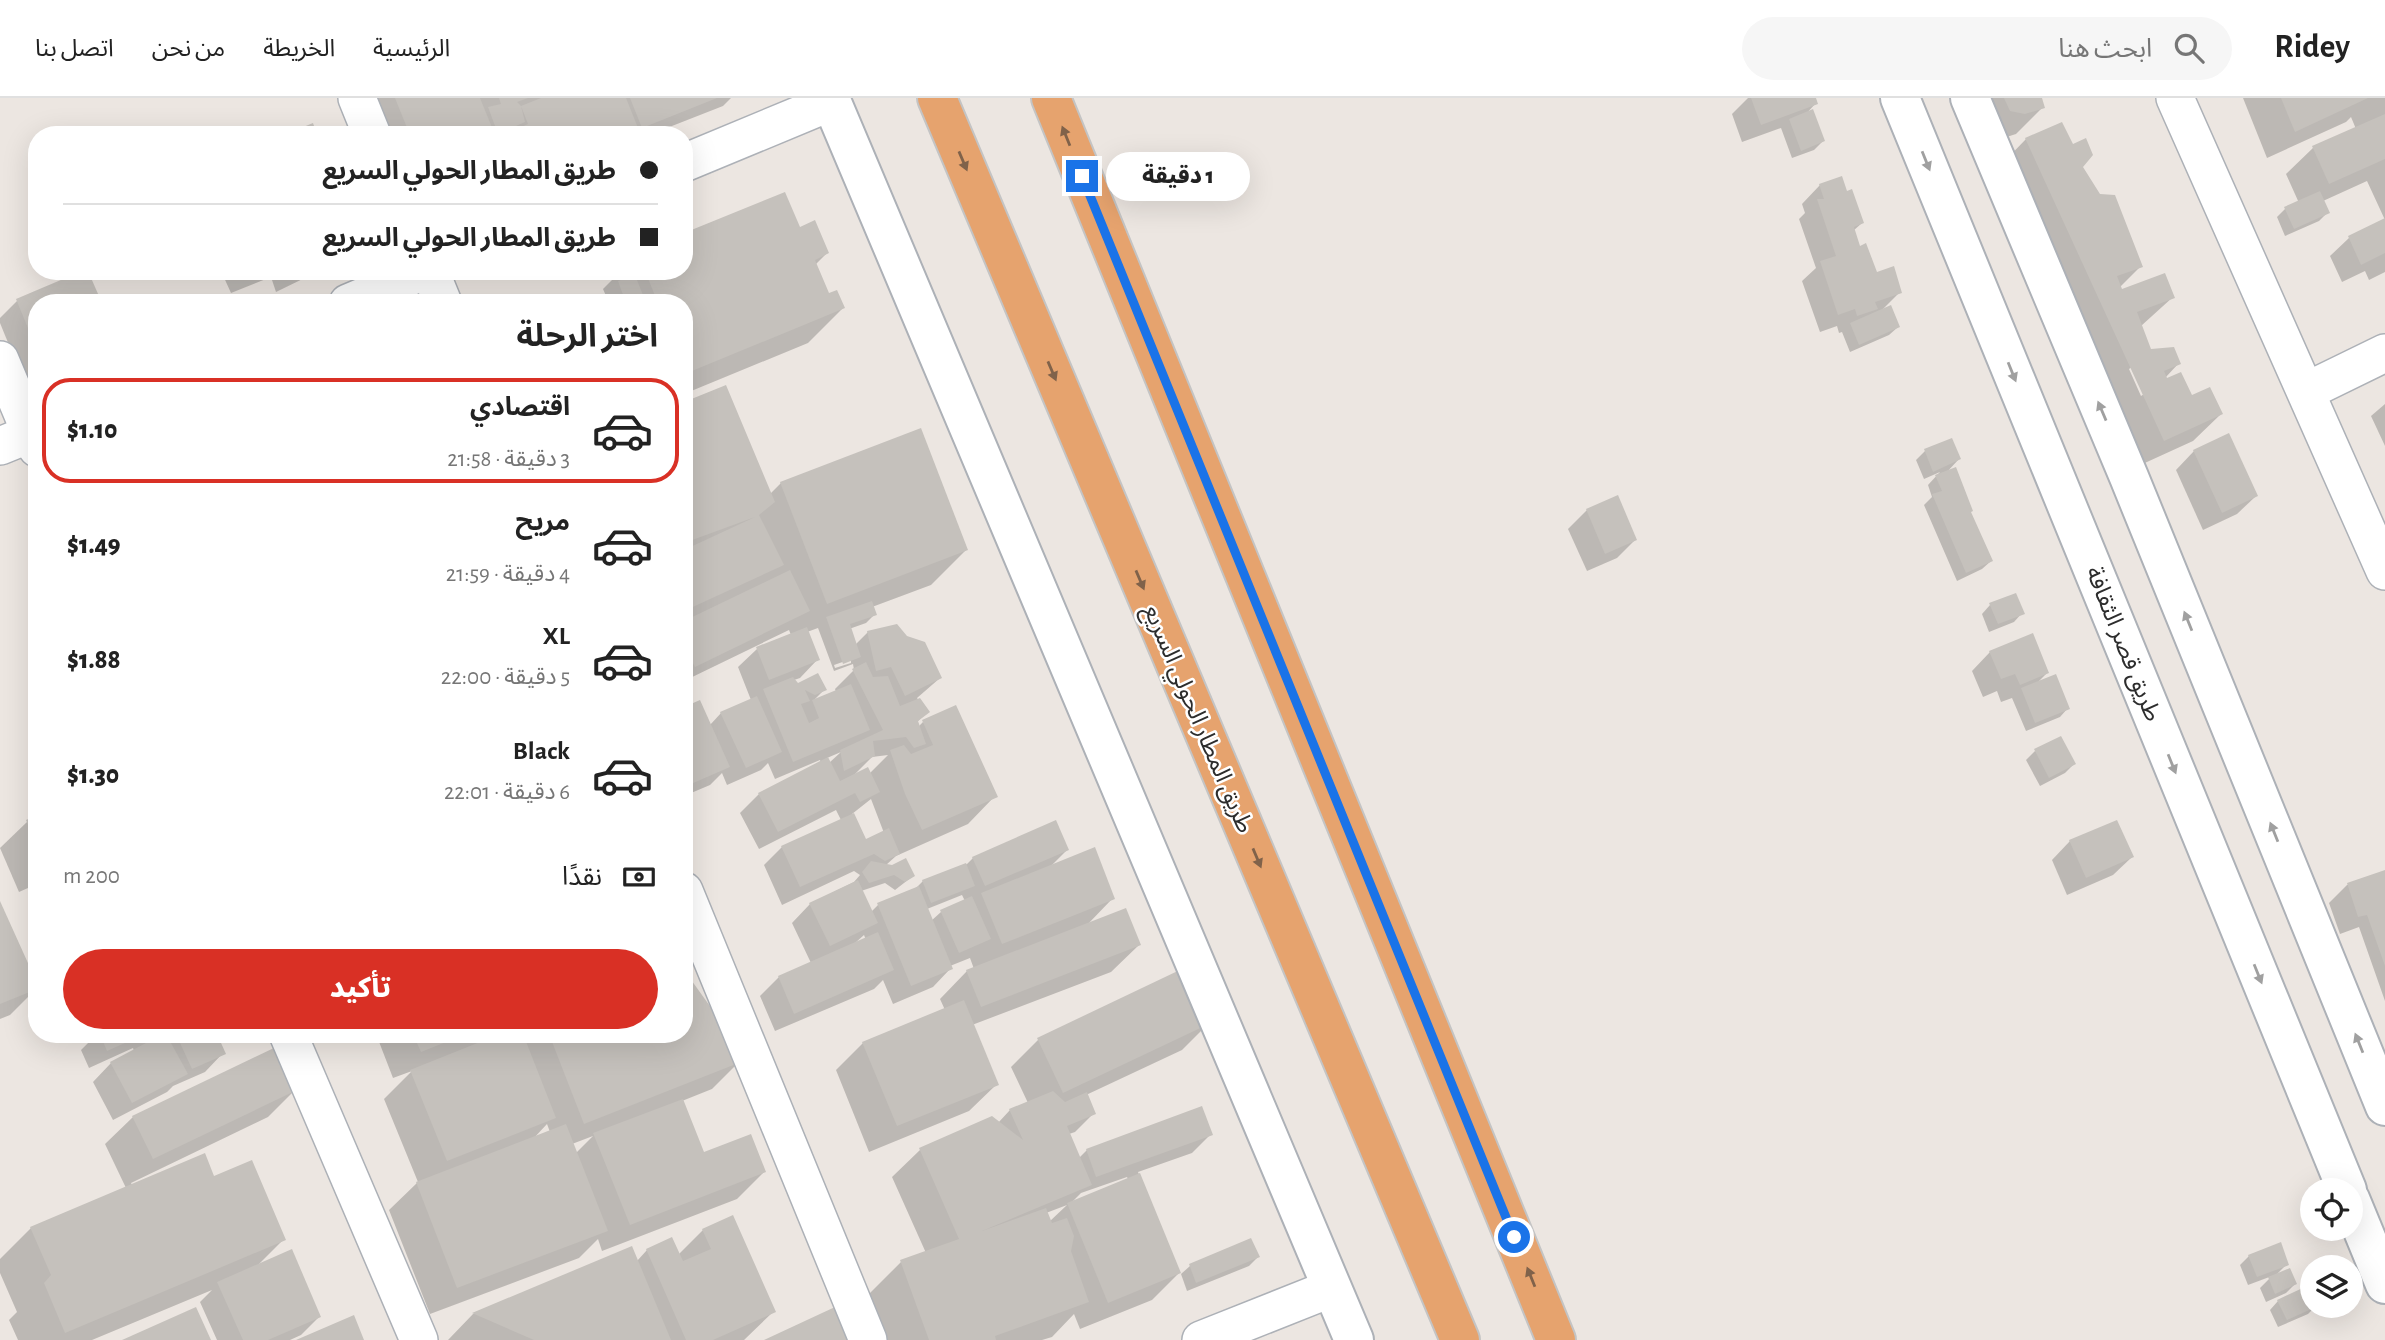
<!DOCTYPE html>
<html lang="ar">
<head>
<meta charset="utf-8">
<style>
  :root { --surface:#fff; --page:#f6f6f6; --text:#222; --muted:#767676; --line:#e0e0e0; --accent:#d93025 }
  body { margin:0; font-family:"Alegreya Sans","Noto Sans Arabic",sans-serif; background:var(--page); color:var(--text); direction:rtl; height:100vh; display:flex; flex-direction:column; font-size:26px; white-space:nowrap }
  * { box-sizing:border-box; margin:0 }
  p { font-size:23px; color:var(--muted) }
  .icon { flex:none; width:38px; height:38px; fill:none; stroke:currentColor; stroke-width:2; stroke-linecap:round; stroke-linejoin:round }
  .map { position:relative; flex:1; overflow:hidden; direction:ltr }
  .panel { position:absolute; left:28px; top:196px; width:665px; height:749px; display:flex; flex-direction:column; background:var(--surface); border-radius:28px; box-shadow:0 7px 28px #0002; direction:rtl }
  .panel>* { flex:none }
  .top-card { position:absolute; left:28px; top:28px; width:665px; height:154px; border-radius:28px; box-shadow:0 7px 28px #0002; direction:rtl; display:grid; align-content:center; height:154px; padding:0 35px; background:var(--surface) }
  .controls { position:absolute; left:2300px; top:1080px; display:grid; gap:14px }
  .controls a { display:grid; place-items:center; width:63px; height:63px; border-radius:50%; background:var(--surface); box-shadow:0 7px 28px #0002; font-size:35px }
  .end { position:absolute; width:32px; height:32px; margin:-16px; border:9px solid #1a73e8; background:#fff; box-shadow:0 0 0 4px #fff }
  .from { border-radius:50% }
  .bubble { position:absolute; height:49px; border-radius:24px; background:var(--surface); box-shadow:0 7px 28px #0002; font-size:23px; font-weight:800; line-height:49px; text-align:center; direction:rtl }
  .top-card b { display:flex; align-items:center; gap:24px; height:66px; font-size:26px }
  .top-card b+b { border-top:2px solid var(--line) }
  .top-card i { width:18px; height:18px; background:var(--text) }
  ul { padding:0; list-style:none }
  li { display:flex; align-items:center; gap:21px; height:105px; margin:0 14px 10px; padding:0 21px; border:4px solid transparent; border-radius:28px }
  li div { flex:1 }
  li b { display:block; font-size:26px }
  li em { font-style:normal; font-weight:800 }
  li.current { border-color:var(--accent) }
  li>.icon { width:63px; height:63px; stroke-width:1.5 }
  h2 { padding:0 35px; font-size:32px; line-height:84px }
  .pay { display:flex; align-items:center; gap:18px; height:77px; padding:0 35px; font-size:26px }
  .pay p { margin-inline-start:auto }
  .button { display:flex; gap:14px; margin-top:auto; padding:14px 35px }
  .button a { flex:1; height:80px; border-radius:42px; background:var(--accent); color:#fff; font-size:28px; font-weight:800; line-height:80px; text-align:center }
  header { display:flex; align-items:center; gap:42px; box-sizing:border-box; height:98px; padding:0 35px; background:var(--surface); border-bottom:2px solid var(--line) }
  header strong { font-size:33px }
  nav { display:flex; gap:38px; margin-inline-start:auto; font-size:24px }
  .search { width:490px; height:63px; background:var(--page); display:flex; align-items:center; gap:18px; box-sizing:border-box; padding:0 24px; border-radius:38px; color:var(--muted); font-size:26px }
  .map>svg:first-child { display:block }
  .shadow { fill:#0003; fill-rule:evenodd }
  .building { fill:#c5c1bc }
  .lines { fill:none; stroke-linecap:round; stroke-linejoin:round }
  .minor-casing { stroke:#adb1b7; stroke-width:40 }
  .tertiary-casing { stroke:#adb1b7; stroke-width:42 }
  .trunk-casing { stroke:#c4c4c4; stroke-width:42 }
  .minor { stroke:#fff; stroke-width:37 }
  .tertiary { stroke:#fff; stroke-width:38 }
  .trunk { stroke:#e6a36e; stroke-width:38 }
  .oneway { fill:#80624a }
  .oneway2 { fill:#a0a0a0 }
  .route { stroke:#1a73e8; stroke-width:9 }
  .labels { text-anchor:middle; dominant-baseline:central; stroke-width:5; stroke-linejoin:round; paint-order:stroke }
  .street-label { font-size:24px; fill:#2d2d2d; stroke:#fff }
</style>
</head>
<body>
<header>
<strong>Ridey</strong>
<div class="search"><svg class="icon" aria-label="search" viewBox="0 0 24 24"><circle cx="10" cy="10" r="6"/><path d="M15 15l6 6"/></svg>ابحث هنا</div>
<nav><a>الرئيسية</a><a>الخريطة</a><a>من نحن</a><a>اتصل بنا</a></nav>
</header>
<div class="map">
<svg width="2385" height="1242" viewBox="0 0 2385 1242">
  <rect width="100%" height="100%" fill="#ece6e1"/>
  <!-- shadow -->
  <g class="shadow">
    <path d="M348,0H731L723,8L649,37H384Z"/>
    <path d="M1748,0H1814L1816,5L1805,17L1823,43L1814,52L1792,60L1781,30L1742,44L1732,16Z"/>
    <path d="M1964,0H2040L2043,9L2016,36L1997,42Z"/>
    <path d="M2243,0H2385V174L2369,182L2365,173L2342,184L2330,158L2349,140L2385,122L2367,83L2323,103L2328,114L2319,123L2285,138L2277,119L2285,111L2299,105L2286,76L2314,49L2356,31L2351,19L2346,24L2267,60Z"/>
    <path d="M2026,41L2081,69L2141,168L2120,189L2121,193L2173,199L2141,228L2150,252L2179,265L2165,280L2191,300L2221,316L2193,343L2136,369L1999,69ZM2132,269L2144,296L2141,298L2129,271Z"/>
    <path d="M1820,87L1862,125L1853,133L1859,150L1875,177L1900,194L1881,213L1898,229L1889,237L1850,254L1842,234L1839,235L1837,228L1820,234L1802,183L1816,170L1799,121L1805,115L1802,106Z"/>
    <path d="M799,131L827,155L815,167L828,197L843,210L808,245L684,296V205L600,203L606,198L603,191L621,173H684Z"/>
    <path d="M221,173H319L276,194L271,179L231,195Z"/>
    <path d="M17,203L37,205V292L29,296L0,225V220Z"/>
    <path d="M684,306L770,396L781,385L966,452L931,487L872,509L875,516L866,525L849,531L855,547L868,534L940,580L917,600L927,614L917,624L918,629L923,624L995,698L968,726L896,758L886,767L913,778L895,792L885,785L861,793L871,814L878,807L914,792L923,783L967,766L973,760L1056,725L1067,752L1050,769L1113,800L1087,827L1139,847L1111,874L972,927L997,986L969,1013L869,1054L836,972L863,945L945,912L940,901L967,873L974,871L970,860L950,868L951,870L933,889L893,906L883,882L874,891L775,933L760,898L779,879L811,865L792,825L810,806L854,784L860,777L854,773L782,807L764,767L782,749L841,722L836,712L759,751L740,715L759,696L821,665L820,662L775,681L768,665L761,672L727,687L722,675L710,687L684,698V611L710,627L721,615L751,602L738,569L757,551L791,537L789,532L684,583ZM818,530L834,573L853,566L854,572L835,591L836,594L813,603L825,591L798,587L794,582L800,580L818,561L807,534ZM851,561V565L835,570L834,567ZM841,654L829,665L827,660ZM888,657L869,676L853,678L872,659ZM871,701L884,735L865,744L852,716ZM962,797L965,803L941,814L931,823L927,811ZM864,837L866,842L854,846Z"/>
    <path d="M2385,306V348L2371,318Z"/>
    <path d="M1925,353L1959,361L1946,375L1969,414L1991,463L1982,471L1957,483L1924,407L1932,399L1928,387L1940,374L1924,381L1916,362Z"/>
    <path d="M2194,353L2256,398L2237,416L2203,432L2176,372Z"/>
    <path d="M1587,412L1635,442L1617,460L1587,473L1568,431Z"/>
    <path d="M1990,507L2022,515L2014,524L1989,534L1982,516Z"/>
    <path d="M1990,554L2047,575L2035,587L2068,610L2060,619L2026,633L2012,600L2001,604L1997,593L1983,599L1972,573Z"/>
    <path d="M2035,653L2074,666L2065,675L2040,688L2026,662Z"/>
    <path d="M37,719V786L19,794L0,750L27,724Z"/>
    <path d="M2070,743L2132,759L2113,777L2067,797L2052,762Z"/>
    <path d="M2385,774V903L2359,829L2340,836L2329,805L2347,787Z"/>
    <path d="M0,805L37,890L10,917L0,921Z"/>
    <path d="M1209,925L1182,952L1086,997L1094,1015L1075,1034L1069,1036L1079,1060L1087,1052L1211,1036L1192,1055L1138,1074L1179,1175L1152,1202L1080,1231L1074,1216L1052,1239L1042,1242H882L866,1199L901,1164L926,1155L892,1079L920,1052L998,1025L1010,1012L1028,1005L1011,969L1038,942ZM1127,1079L1128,1081L1072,1104L1081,1095ZM1067,1107L1049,1124L1046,1115Z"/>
    <path d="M74,936H215L223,955L205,974L173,988L167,994L113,1022L93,984L111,965L134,953L133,950L89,970L81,952L95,938L78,945Z"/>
    <path d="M376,936H499L495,940H522L526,936H684L739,964L712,991L682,1003L703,1057L764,1074L737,1101L602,1153L598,1141L579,1160L430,1216L389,1112L418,1084L384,1001L412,973L393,980ZM547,1026L550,1034L533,1041ZM593,1038L576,1055L572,1046Z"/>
    <path d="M295,992L268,1019L131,1085L132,1087L213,1080L283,1142L256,1169L319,1219L301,1237L290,1242H217L200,1204L212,1192L92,1242H18L9,1222L17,1214L0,1175V1161L31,1130L126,1090L105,1046L133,1019Z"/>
    <path d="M703,1132L773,1214L744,1242H448L473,1216L631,1151L637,1163L647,1152L678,1157Z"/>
    <path d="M2249,1158L2287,1166L2276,1177L2295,1186L2286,1195L2266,1204L2260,1190L2272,1178L2248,1187L2240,1167Z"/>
    <path d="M1258,1159L1249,1168L1187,1193L1181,1176L1190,1168Z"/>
    <path d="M2278,1203L2312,1208H2316L2308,1216L2278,1229L2270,1212Z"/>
  </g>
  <!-- building -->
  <g class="building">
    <path d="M395,0H480L495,37H410Z"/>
    <path d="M499,0H528L517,4L521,8L541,0H626L640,35L502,37L528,26L521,8L525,24L498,36L488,9L501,6Z"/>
    <path d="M630,0H717L642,30Z"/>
    <path d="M1751,0H1816L1818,6L1761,27Z"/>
    <path d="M2004,0H2042L2045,10L2025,16L2010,13Z"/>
    <path d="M2281,0H2368L2295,34Z"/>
    <path d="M1813,11L1825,43L1801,53L1789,21Z"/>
    <path d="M2385,16V61L2329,86L2312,48Z"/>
    <path d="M2062,24L2073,46L2086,40L2093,57L2083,69L2100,96L2115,97L2143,169L2117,178L2122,191L2165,175L2175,200L2137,214L2151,251L2174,249L2181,266L2164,273L2167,280L2181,274L2192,297L2210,289L2223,316L2164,343L2025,40Z"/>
    <path d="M313,25L317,37H284Z"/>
    <path d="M1842,78L1847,93L1852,91L1864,125L1854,129L1860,148L1866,145L1877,174L1894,168L1902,195L1875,204L1878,211L1857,218L1855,211L1838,217L1820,163L1836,158L1817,101H1824L1819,86Z"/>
    <path d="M2320,93L2330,115L2294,131L2284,109Z"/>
    <path d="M785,94L800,129L815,122L829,155L815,162L829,195L837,192L845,210L687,275L684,267V205H658L645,173H684V135Z"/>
    <path d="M2385,120V155L2361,167L2348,138Z"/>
    <path d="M82,173H88L102,205H37V252L16,201Z"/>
    <path d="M635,177L646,205H626L618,183Z"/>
    <path d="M1891,207L1900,229L1859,247L1850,225Z"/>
    <path d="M726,287L775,404L759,417L784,467L684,513V452L755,419L684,445V304Z"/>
    <path d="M921,330L968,452L827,506L780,384Z"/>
    <path d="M2229,335L2258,398L2222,415L2193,352Z"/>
    <path d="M1952,340L1961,361L1933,374L1924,351Z"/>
    <path d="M1956,369L1973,413L1971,414L1993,463L1966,475L1932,396L1942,393L1935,377Z"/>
    <path d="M1618,397L1637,442L1605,456L1586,411Z"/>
    <path d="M790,472L810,513L695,569L684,548V523Z"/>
    <path d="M2016,495L2025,516L1998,526L1989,505Z"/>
    <path d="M872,503L877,517L850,526L861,559L843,566L826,519Z"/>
    <path d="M897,526L907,538L925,544L942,580L905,598L891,569L876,573L867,533Z"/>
    <path d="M807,529L820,562L769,582L756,549Z"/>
    <path d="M2033,535L2049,575L2020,587L2015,576L2001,581L1989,553Z"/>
    <path d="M866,564L873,579L888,578L900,608L920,600L930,614L918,623L926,646L914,650L906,639L873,643L875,658L844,673L840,652L883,632L852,571Z"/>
    <path d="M818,575L827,592L815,597L805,592L810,603L801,606L809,625L819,620L812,602L851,586L870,632L793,664L763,591L793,579L798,585Z"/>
    <path d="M2056,576L2070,611L2035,625L2021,590Z"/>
    <path d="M757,598L782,654L746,670L720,614Z"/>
    <path d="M700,602L730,669L684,689V609Z"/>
    <path d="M956,607L998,699L922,732L905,696L890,652L904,647L911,656L933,647L922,622Z"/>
    <path d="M2061,638L2076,666L2049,680L2034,651Z"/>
    <path d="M828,659L840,683L868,669L880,694L860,704L855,695L778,734L758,695Z"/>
    <path d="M854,715L866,741L889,730L900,756L885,763L874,756L800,789L781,748Z"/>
    <path d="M37,717V747L26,722Z"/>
    <path d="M1056,722L1069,752L985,788L972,759Z"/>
    <path d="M2117,722L2134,759L2086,780L2069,742Z"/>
    <path d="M1095,749L1115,801L1002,846L981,795Z"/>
    <path d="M906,760L915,778L905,784L894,777L869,785L862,774L871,763L892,767Z"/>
    <path d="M966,765L975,788L931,805L922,782Z"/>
    <path d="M2385,772V868L2367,817L2358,819L2347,785Z"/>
    <path d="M858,782L878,825L830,848L809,805Z"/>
    <path d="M919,788L953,871L911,888L877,805Z"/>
    <path d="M972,798L991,841L959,855L940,812Z"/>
    <path d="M0,803L37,885V891L0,906Z"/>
    <path d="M1126,810L1141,847L981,909L966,872Z"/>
    <path d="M878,834L894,872L794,916L778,878Z"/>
    <path d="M1184,870L1211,925L1063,995L1037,940Z"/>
    <path d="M684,872L730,936L741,964L584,1026L549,936H684Z"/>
    <path d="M964,902L999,987L897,1028L862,944Z"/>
    <path d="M100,936H145L107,953Z"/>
    <path d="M163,936H166L188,976L132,1005L110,964Z"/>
    <path d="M176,936H217L226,956L192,971Z"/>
    <path d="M413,936H466L421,954Z"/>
    <path d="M500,936H523L556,1020L447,1063L410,972Z"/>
    <path d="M276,949L297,992L153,1061L132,1018Z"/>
    <path d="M1053,993L1065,1004L1087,994L1096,1016L1067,1028L1092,1087L982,1133L1046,1110L1052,1125L1067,1120L1074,1138L1071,1153L1089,1204L995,1238L996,1242H929L900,1162L959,1141L919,1050L992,1018L1023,1042L1009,1011Z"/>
    <path d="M683,1001L704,1054L751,1036L766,1074L630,1127L593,1035Z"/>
    <path d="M1202,1008L1213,1037L1096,1079L1086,1051Z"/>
    <path d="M566,1026L608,1133L457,1190L416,1084Z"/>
    <path d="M205,1055L214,1078L252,1062L286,1142L65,1235L44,1185L51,1177L30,1129Z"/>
    <path d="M1140,1075L1181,1175L1108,1205L1067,1105Z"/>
    <path d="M733,1117L776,1214L713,1242H686L646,1151L672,1139L683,1163L711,1151L702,1131Z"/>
    <path d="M1251,1140L1260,1159L1196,1185L1189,1166Z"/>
    <path d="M2281,1144L2289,1167L2257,1179L2248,1157Z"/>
    <path d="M632,1148L671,1242H534L472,1215Z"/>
    <path d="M292,1151L321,1219L268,1242H243L217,1184Z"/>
    <path d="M2290,1170L2297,1186L2275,1196L2268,1179Z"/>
    <path d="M2309,1187L2312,1192V1208H2318L2287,1222L2277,1202Z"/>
    <path d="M196,1209L211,1242H122Z"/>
    <path d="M835,1209L850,1242H764Z"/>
    <path d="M354,1217L364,1242H296Z"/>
  </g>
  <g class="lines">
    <!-- minor casing -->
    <g class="minor-casing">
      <g id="minor">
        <path d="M357,0L372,37"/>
        <path d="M2175,0L2385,473"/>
        <path d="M684,65L831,4"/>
        <path d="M430,173L443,205"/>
        <path d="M348,205L424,173"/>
        <path d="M0,262L37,350"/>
        <path d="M2307,293L2385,255"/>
        <path d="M0,348L37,333"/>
        <path d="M684,793L868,1242"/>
        <path d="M288,936L419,1242"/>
        <path d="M1201,1242L1332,1190"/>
      </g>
    </g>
    <!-- tertiary casing -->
    <g class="tertiary-casing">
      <g id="tertiary">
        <path d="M830,0L1354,1242"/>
        <path d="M1900,0L2347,1092"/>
        <path d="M1970,0L2129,379L2385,1008"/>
        <path d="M2350,1101L2385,1186"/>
      </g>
    </g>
    <!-- trunk casing -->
    <g class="trunk-casing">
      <g id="trunk">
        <path d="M937,0L1460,1242"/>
        <path d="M1051,0L1556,1242"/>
      </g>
    </g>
    <!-- minor -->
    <use href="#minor" class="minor"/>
    <!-- tertiary -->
    <use href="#tertiary" class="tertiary"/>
    <!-- trunk -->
    <use href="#trunk" class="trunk"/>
  </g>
  <!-- one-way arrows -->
  <defs><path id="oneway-solid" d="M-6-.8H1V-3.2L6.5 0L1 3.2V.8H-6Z" transform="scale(1.75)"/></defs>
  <g class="oneway">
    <use href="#oneway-solid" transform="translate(1066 38) rotate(-112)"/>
    <use href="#oneway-solid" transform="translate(963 63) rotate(67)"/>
    <use href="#oneway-solid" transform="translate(1052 273) rotate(67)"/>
    <use href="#oneway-solid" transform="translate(1140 482) rotate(67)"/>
    <use href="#oneway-solid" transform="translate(1257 760) rotate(67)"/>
    <use href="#oneway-solid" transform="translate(1531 1179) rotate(-112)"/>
  </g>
  <g class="oneway2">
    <use href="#oneway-solid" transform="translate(1926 63) rotate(68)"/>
    <use href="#oneway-solid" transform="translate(2012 274) rotate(68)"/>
    <use href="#oneway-solid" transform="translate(2102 313) rotate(-113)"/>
    <use href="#oneway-solid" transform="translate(2188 523) rotate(-112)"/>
    <use href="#oneway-solid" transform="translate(2172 666) rotate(68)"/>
    <use href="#oneway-solid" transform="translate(2274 734) rotate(-112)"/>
    <use href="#oneway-solid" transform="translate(2258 876) rotate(68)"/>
    <use href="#oneway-solid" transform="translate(2359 945) rotate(-112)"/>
  </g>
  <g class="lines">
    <!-- route -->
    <path class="route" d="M1082,78L1514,1139"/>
  </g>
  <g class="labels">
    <!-- street labels -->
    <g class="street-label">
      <text transform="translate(2123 546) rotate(68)">طريق قصر الثقافة</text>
      <text transform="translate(1198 621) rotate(67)">طريق المطار الحولي السريع</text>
    </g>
  </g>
</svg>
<div class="controls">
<a><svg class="icon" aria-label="locate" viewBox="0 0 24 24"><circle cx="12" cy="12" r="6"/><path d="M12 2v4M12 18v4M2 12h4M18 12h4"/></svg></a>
<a><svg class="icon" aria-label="layers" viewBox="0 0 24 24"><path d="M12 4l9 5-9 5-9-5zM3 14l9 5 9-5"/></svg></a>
</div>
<i class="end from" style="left:1514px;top:1139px"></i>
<i class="end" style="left:1082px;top:78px"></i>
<div class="bubble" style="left:1106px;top:54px;width:144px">1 دقيقة</div>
<div class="top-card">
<b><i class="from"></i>طريق المطار الحولي السريع</b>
<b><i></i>طريق المطار الحولي السريع</b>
</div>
<section class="panel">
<h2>اختر الرحلة</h2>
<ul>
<li class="current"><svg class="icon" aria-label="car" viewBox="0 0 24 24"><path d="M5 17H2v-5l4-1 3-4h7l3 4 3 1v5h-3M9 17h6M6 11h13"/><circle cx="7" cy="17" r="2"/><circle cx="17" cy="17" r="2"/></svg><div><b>اقتصادي</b><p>3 دقيقة · 21:58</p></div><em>$1.10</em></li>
<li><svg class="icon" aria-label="car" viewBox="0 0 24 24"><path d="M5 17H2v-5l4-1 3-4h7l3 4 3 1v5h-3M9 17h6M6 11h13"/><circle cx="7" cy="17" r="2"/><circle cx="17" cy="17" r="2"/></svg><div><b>مريح</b><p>4 دقيقة · 21:59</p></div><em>$1.49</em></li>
<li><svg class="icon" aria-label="car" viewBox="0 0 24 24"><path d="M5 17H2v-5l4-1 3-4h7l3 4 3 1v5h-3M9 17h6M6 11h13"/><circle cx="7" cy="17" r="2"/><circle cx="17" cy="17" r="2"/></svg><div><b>XL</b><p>5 دقيقة · 22:00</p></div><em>$1.88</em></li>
<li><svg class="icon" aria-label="car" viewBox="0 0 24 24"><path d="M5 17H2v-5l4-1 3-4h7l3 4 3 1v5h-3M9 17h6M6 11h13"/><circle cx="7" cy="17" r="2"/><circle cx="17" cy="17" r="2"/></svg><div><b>Black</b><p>6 دقيقة · 22:01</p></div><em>$1.30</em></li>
</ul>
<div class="pay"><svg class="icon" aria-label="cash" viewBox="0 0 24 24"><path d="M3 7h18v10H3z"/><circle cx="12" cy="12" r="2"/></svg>نقدًا<p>200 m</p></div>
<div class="button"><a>تأكيد</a></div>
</section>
</div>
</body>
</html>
